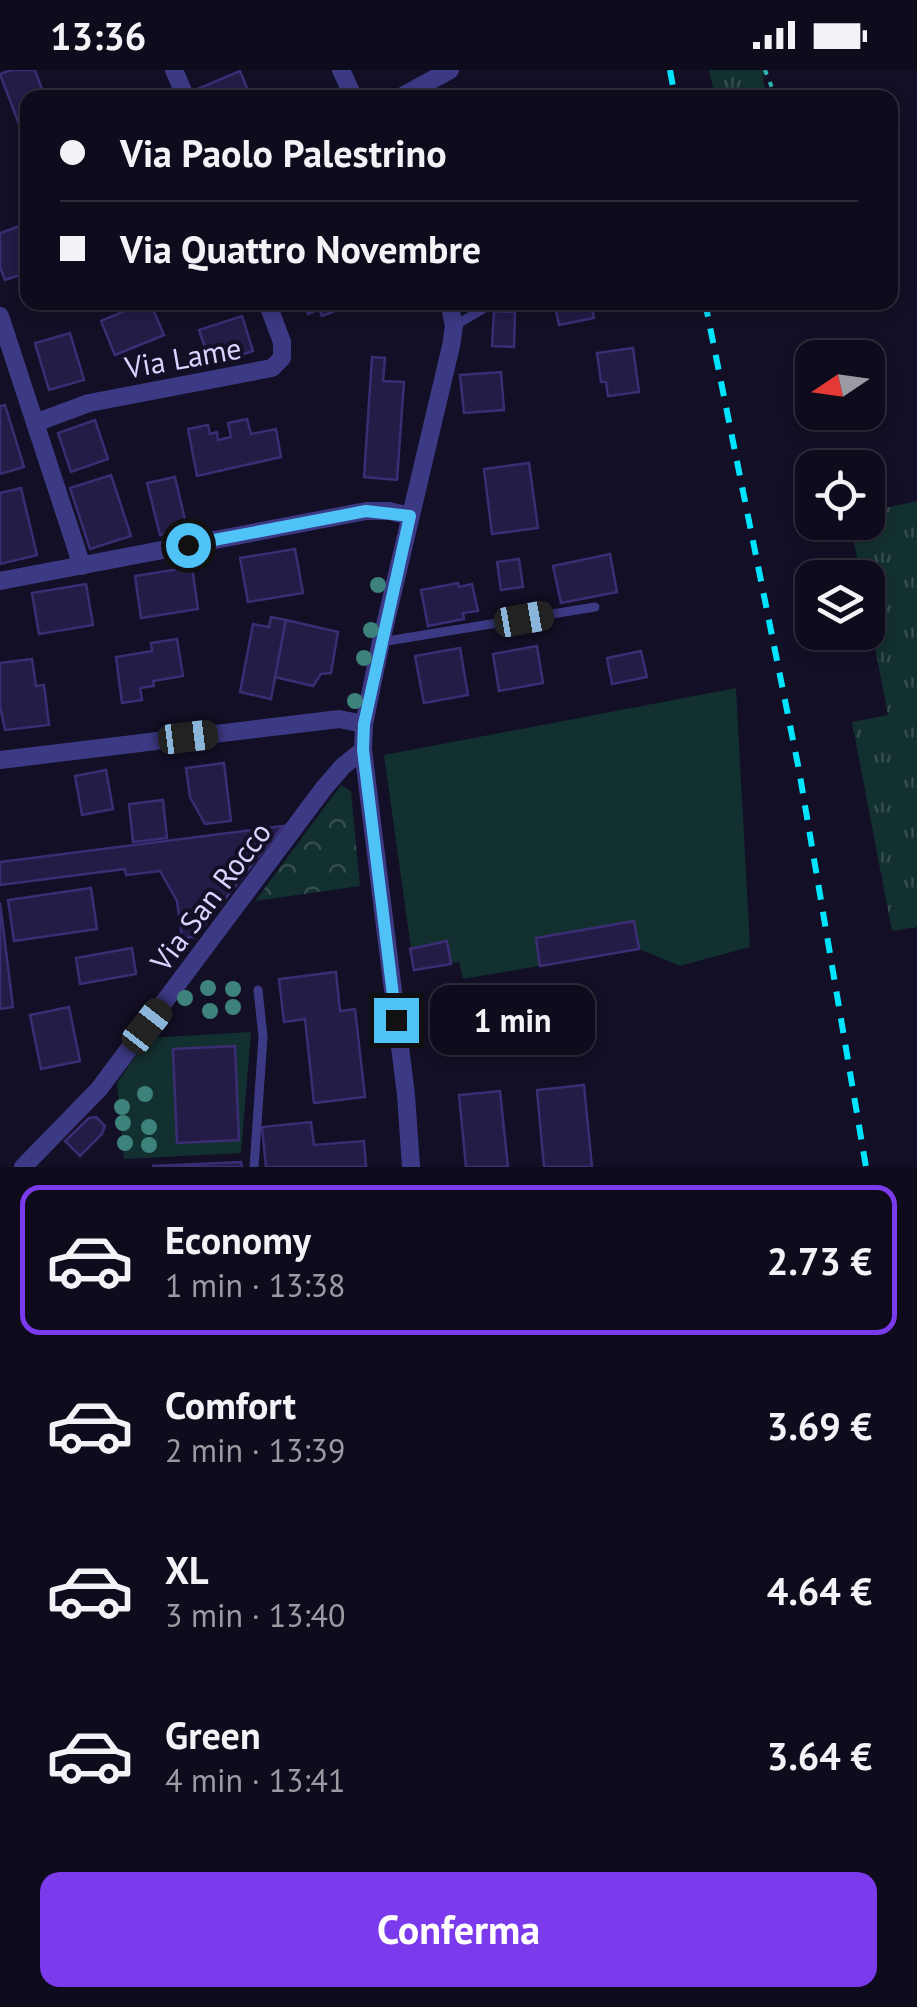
<!DOCTYPE html>
<html lang="it">
<head>
<meta charset="utf-8">
<style>
  :root { --surface:#0e0b1c; --page:#1c1929; --text:#f1f3f6; --muted:#9b9ba3; --line:#2e2b3b; --accent:#7c3aed }
  body { margin:0; font-family:"PT Sans",sans-serif; background:var(--page); color:var(--text); height:100vh; display:flex; flex-direction:column; font-size:38px; white-space:nowrap }
  * { box-sizing:border-box; margin:0 }
  p { font-size:32px; color:var(--muted) }
  .icon { flex:none; width:55px; height:55px; fill:none; stroke:currentColor; stroke-width:2; stroke-linecap:round; stroke-linejoin:round }
  .map { position:relative; height:1097px; overflow:hidden }
  .side { display:flex; flex-direction:column; background:var(--surface); flex:1 }
  .side>* { flex:none }
  .hud { position:absolute; left:20px; top:20px; width:878px; height:220px; border-radius:20px; box-shadow:0 5px 15px #0003,0 0 0 2px var(--line); display:grid; align-content:center; height:220px; padding:0 40px; background:var(--surface) }
  .needle { width:65px; rotate:257deg }
  .fabs { position:absolute; left:795px; top:270px; display:grid; gap:20px }
  .fabs a { display:grid; place-items:center; width:90px; height:90px; border-radius:20px; background:var(--surface); box-shadow:0 5px 15px #0003,0 0 0 2px var(--line); font-size:50px }
  .end { position:absolute; width:45px; height:45px; margin:-22px; border:12px solid #4fc3f7; background:#111; box-shadow:0 0 0 5px #111 }
  .from { border-radius:50% }
  .bubble { position:absolute; height:70px; border-radius:20px; background:var(--surface); box-shadow:0 5px 15px #0003,0 0 0 2px var(--line); font-size:32px; font-weight:800; line-height:70px; text-align:center }
  .car { position:absolute; width:30px; height:60px; margin:-30px -15px; border-radius:12px; box-shadow:0 0 8px 2px #0007; background:linear-gradient(#222 24%,#8ab4d8 0 40%,#222 0 76%,#8ab4d8 0 86%,#222 0) }
  .hud b { display:flex; align-items:center; gap:35px; height:95px; font-size:38px }
  .hud b+b { border-top:2px solid var(--line) }
  .hud i { width:25px; height:25px; background:var(--text) }
  ul { padding:18px 0 0; list-style:none }
  li { display:flex; align-items:center; gap:30px; height:150px; margin:0 20px 15px; padding:0 20px; border:5px solid transparent; border-radius:20px }
  li div { flex:1 }
  li b { display:block; font-size:38px }
  li em { font-style:normal; font-weight:800 }
  li.selected { border-color:var(--accent) }
  li>.icon { width:90px; height:90px; stroke-width:1.5 }
  .action { display:flex; gap:20px; margin-top:auto; padding:20px 40px }
  .action a { flex:1; height:115px; border-radius:20px; background:var(--accent); color:#fff; font-size:40px; font-weight:800; line-height:115px; text-align:center }
  .status { display:flex; justify-content:space-between; align-items:center; height:70px; padding:0 50px; background:var(--surface); direction:ltr }
  .status svg { height:28px; fill:currentColor }
  .map>svg:first-child { display:block }
  .grass { fill:url(#grass-tufts) }
  .park { fill:url(#park-crowns) }
  .pitch { fill:#12302f }
  .building { fill:#241b47; stroke:#3b2d73; stroke-width:2.5 }
  .lines { fill:none; stroke-linecap:round; stroke-linejoin:round }
  .path { stroke:#2fb8b0; stroke-width:4; stroke-dasharray:5 8; stroke-linecap:butt }
  .lane { stroke:#3d3a85; stroke-width:9 }
  .street { stroke:#3d3a85; stroke-width:18 }
  .rail { stroke:#00e5ff; stroke-width:6; stroke-dasharray:15 12; stroke-linecap:butt }
  .tree { fill:#3d827b }
  .route { stroke:#4fc3f7; stroke-width:12 }
  .labels { text-anchor:middle; dominant-baseline:central; stroke-width:8; stroke-linejoin:round; paint-order:stroke }
  .street-label { font-size:30px; fill:#d9d4ff; stroke:#130f26 }
</style>
</head>
<body>
<div class="status"><b>13:36</b><svg viewBox="0 0 49 12"><path d="M0 12V9h3v3zM5 12V6h3v6zM10 12V3h3v9zM15 12V0h3v12zM26 1h20v11H26zM47 4h2v5h-2z"/></svg></div>
<div class="map">
<svg width="917" height="1097" viewBox="0 0 917 1097">
  <defs>
    <pattern id="grass-tufts" width="24" height="20" patternUnits="userSpaceOnUse" patternTransform="scale(2.5)"><rect width="24" height="20" fill="#12302f"/><path d="M3 7l-1-3M5 7V3M7 7l1-3M15 17l-1-3M17 17v-4M19 17l1-3" fill="none" stroke="#344d4e"/></pattern>
    <pattern id="park-crowns" width="20" height="18" patternUnits="userSpaceOnUse" patternTransform="scale(2.5)"><rect width="20" height="18" fill="#12302f"/><path d="M2 6a3 3 0 1 1 6 0M12 15a3 3 0 1 1 6 0" fill="none" stroke="#344d4e"/></pattern>
  </defs>
  <rect width="100%" height="100%" fill="#130f26"/>
  <!-- grass -->
  <g class="grass">
    <path d="M709,0H764L763,12L769,25L715,27Z"/>
    <path d="M917,431V857L892,861L852,652L888,645L868,541V508L861,507L850,453L868,452V442Z"/>
  </g>
  <!-- park -->
  <path class="park" d="M341,715L351,721L360,816L255,831Z"/>
  <!-- pitch -->
  <g class="pitch">
    <path d="M736,618L750,877L680,896L639,879L463,909L459,892L414,900L384,685Z"/>
    <path d="M251,962L241,1083L124,1089L117,1013L148,968Z"/>
  </g>
  <!-- building -->
  <g class="building">
    <path d="M11,0H35L45,28H28V54L20,57L0,4Z"/>
    <path d="M240,1L251,28H198L195,20Z"/>
    <path d="M28,153V202L5,210L0,197V163Z"/>
    <path d="M146,232H150L164,265L115,285L101,251Z"/>
    <path d="M304,232H353L354,234L322,246L319,239L308,244Z"/>
    <path d="M554,232H591L594,248L559,255Z"/>
    <path d="M494,241L515,242L514,277L492,276Z"/>
    <path d="M242,246L253,281L211,295L199,260Z"/>
    <path d="M70,263L84,310L49,320L35,273Z"/>
    <path d="M633,278L639,322L608,326L606,312H601L597,283Z"/>
    <path d="M372,287L385,288L383,311L404,312L397,410L364,407Z"/>
    <path d="M501,302L504,340L464,343L460,305Z"/>
    <path d="M5,335L24,397L0,404V336Z"/>
    <path d="M247,349L251,364L276,359L281,387L197,406L188,359L208,355L210,364L217,362L218,370L231,367L228,353Z"/>
    <path d="M95,350L108,389L71,402L58,363Z"/>
    <path d="M529,393L538,458L492,464L484,399Z"/>
    <path d="M111,405L131,466L90,479L70,418Z"/>
    <path d="M175,407L187,458L160,465L147,413Z"/>
    <path d="M21,418L37,485L0,494V423Z"/>
    <path d="M295,479L303,523L248,532L240,488Z"/>
    <path d="M610,484L617,522L561,533L553,496Z"/>
    <path d="M519,489L523,517L501,520L497,492Z"/>
    <path d="M192,497L198,539L141,548L135,506Z"/>
    <path d="M458,513L459,517L472,514L478,541L463,543L464,549L428,556L421,520Z"/>
    <path d="M86,514L93,555L39,564L32,523Z"/>
    <path d="M271,547L286,550L271,629L240,622L253,554L269,557Z"/>
    <path d="M286,550L338,562L331,603L321,604L313,616L275,607Z"/>
    <path d="M177,569L183,606L153,611L154,616L140,618L142,630L122,633L116,587L152,581L151,573Z"/>
    <path d="M537,576L543,613L499,621L493,584Z"/>
    <path d="M460,578L468,625L424,633L415,586Z"/>
    <path d="M641,581L647,607L612,614L607,588Z"/>
    <path d="M32,589L36,616L44,615L49,655L5,660L0,636V593Z"/>
    <path d="M224,693L231,751L205,754L190,727L186,698Z"/>
    <path d="M106,700L113,739L82,745L75,706Z"/>
    <path d="M163,730L167,768L133,772L129,734Z"/>
    <path d="M283,756L195,867L182,868L177,831L160,801L126,805L125,799L0,815V792Z"/>
    <path d="M91,818L97,859L14,871L8,830Z"/>
    <path d="M0,833L13,937L0,939Z"/>
    <path d="M634,851L639,879L540,896L536,868Z"/>
    <path d="M447,871L451,894L414,900L410,879Z"/>
    <path d="M132,878L136,904L80,914L76,888Z"/>
    <path d="M336,902L340,941L355,939L365,1027L314,1033L305,949L284,952L279,909Z"/>
    <path d="M69,937L80,991L41,999L30,945Z"/>
    <path d="M235,976L239,1070L177,1073L173,979Z"/>
    <path d="M584,1015L592,1097H544L537,1020Z"/>
    <path d="M500,1021L508,1097H466L459,1025Z"/>
    <path d="M96,1047L105,1056L102,1064L80,1086L65,1071L89,1048Z"/>
    <path d="M311,1052L314,1075L364,1071L366,1097H266L262,1057Z"/>
    <path d="M241,1092L242,1097L152,1096Z"/>
  </g>
  <g class="lines">
    <!-- path -->
    <path class="path" d="M765,0L776,28"/>
    <!-- lane -->
    <g class="lane">
      <path d="M454,256L495,232"/>
      <path d="M381,572L595,537"/>
      <path d="M254,1097L263,967L258,920"/>
    </g>
    <!-- street -->
    <g class="street">
      <path d="M174,0L186,28"/>
      <path d="M341,0L354,28"/>
      <path d="M399,28L450,0"/>
      <path d="M0,246L82,496"/>
      <path d="M35,353L89,333L272,298L282,288V272L267,232"/>
      <path d="M0,511L366,441H389L410,446"/>
      <path d="M0,690L339,649L364,654"/>
      <path d="M23,1097L99,1019L324,718L343,696L363,680"/>
      <path d="M411,1097L406,1025L363,680L364,654L381,572L451,276L454,256L449,232"/>
    </g>
    <!-- rail -->
    <g class="rail">
      <path d="M670,0L675,28"/>
      <path d="M705,232L799,700L866,1097"/>
    </g>
  </g>
  <!-- trees -->
  <g class="tree">
    <circle cx="378" cy="515" r="8"/>
    <circle cx="371" cy="560" r="8"/>
    <circle cx="364" cy="588" r="8"/>
    <circle cx="355" cy="631" r="8"/>
    <circle cx="208" cy="918" r="8"/>
    <circle cx="233" cy="919" r="8"/>
    <circle cx="185" cy="928" r="8"/>
    <circle cx="233" cy="937" r="8"/>
    <circle cx="210" cy="941" r="8"/>
    <circle cx="145" cy="1024" r="8"/>
    <circle cx="122" cy="1037" r="8"/>
    <circle cx="123" cy="1053" r="8"/>
    <circle cx="149" cy="1057" r="8"/>
    <circle cx="125" cy="1073" r="8"/>
    <circle cx="149" cy="1075" r="8"/>
  </g>
  <g class="lines">
    <!-- route -->
    <path class="route" d="M188,475L366,441L410,446L364,654L363,680L396,950"/>
  </g>
  <g class="labels">
    <!-- street labels -->
    <g class="street-label">
      <text transform="translate(183 287) rotate(-10)">Via Lame</text>
      <text transform="translate(210 826) rotate(-53)">Via San Rocco</text>
    </g>
  </g>
</svg>
<div class="fabs">
<a><svg class="needle" viewBox="-14 -14 28 28"><path d="M0-13l5 13h-10z" fill="#e53935"/><path d="M0 13l5-13h-10z" fill="#9b9ba3"/></svg></a>
<a><svg class="icon" aria-label="locate" viewBox="0 0 24 24"><circle cx="12" cy="12" r="6"/><path d="M12 2v4M12 18v4M2 12h4M18 12h4"/></svg></a>
<a><svg class="icon" aria-label="layers" viewBox="0 0 24 24"><path d="M12 4l9 5-9 5-9-5zM3 14l9 5 9-5"/></svg></a>
</div>
<i class="end from" style="left:188px;top:475px"></i>
<i class="end" style="left:396px;top:950px"></i>
<div class="bubble" style="left:430px;top:915px;width:165px">1 min</div>
<i class="car" style="left:524px;top:549px;rotate:80deg"></i>
<i class="car" style="left:188px;top:667px;rotate:83deg"></i>
<i class="car" style="left:147px;top:956px;rotate:38deg"></i>
<div class="hud">
<b><i class="from"></i>Via Paolo Palestrino</b>
<b><i></i>Via Quattro Novembre</b>
</div>
</div>
<section class="side">
<ul>
<li class="selected"><svg class="icon" aria-label="car" viewBox="0 0 24 24"><path d="M5 17H2v-5l4-1 3-4h7l3 4 3 1v5h-3M9 17h6M6 11h13"/><circle cx="7" cy="17" r="2"/><circle cx="17" cy="17" r="2"/></svg><div><b>Economy</b><p>1 min · 13:38</p></div><em>2.73 €</em></li>
<li><svg class="icon" aria-label="car" viewBox="0 0 24 24"><path d="M5 17H2v-5l4-1 3-4h7l3 4 3 1v5h-3M9 17h6M6 11h13"/><circle cx="7" cy="17" r="2"/><circle cx="17" cy="17" r="2"/></svg><div><b>Comfort</b><p>2 min · 13:39</p></div><em>3.69 €</em></li>
<li><svg class="icon" aria-label="car" viewBox="0 0 24 24"><path d="M5 17H2v-5l4-1 3-4h7l3 4 3 1v5h-3M9 17h6M6 11h13"/><circle cx="7" cy="17" r="2"/><circle cx="17" cy="17" r="2"/></svg><div><b>XL</b><p>3 min · 13:40</p></div><em>4.64 €</em></li>
<li><svg class="icon" aria-label="car" viewBox="0 0 24 24"><path d="M5 17H2v-5l4-1 3-4h7l3 4 3 1v5h-3M9 17h6M6 11h13"/><circle cx="7" cy="17" r="2"/><circle cx="17" cy="17" r="2"/></svg><div><b>Green</b><p>4 min · 13:41</p></div><em>3.64 €</em></li>
</ul>
<div class="action"><a>Conferma</a></div>
</section>
</body>
</html>
